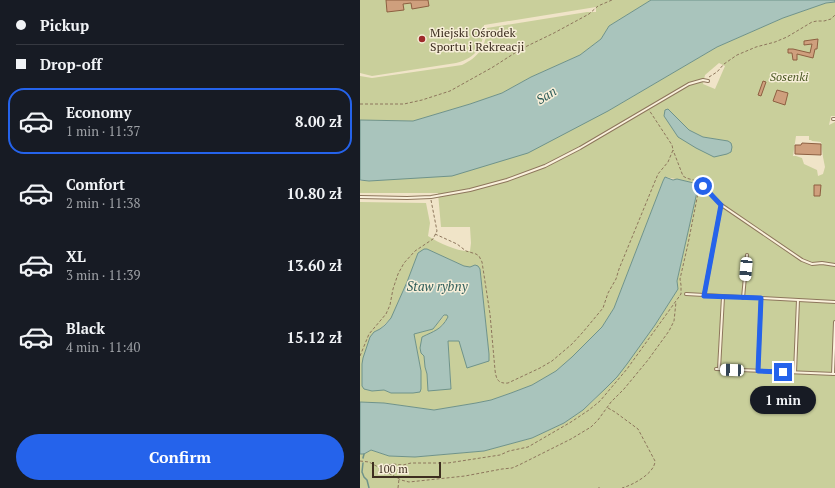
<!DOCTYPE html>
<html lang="en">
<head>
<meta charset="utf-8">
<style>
  :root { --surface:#171b24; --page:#242831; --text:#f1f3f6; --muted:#9ea1a6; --line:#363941; --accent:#2563eb }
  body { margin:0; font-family:"PT Serif",serif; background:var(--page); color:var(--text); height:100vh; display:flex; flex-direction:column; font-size:15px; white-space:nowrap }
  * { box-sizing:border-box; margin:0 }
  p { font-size:13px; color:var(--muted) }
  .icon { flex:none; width:22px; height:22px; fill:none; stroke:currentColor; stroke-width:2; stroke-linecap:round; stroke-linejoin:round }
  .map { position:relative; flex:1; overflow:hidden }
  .details { display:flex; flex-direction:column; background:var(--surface); width:360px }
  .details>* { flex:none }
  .banner { display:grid; align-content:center; height:88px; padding:0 16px; background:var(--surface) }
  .scale { position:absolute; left:12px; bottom:10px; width:69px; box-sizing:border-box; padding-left:4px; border:2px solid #3d2e20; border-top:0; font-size:11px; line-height:14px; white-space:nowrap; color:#3d2e20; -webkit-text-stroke:3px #f7eed8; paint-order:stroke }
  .end { position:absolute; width:18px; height:18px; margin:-9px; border:5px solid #2563eb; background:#fff; box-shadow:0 0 0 2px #fff }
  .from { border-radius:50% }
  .bubble { position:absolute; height:28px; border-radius:14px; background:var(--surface); box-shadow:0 1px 3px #0004; font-size:13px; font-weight:700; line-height:28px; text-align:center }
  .car { position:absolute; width:12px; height:24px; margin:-12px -6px; border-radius:5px; box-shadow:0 0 3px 1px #0007; background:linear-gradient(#fff 24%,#345 0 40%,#fff 0 76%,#345 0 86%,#fff 0) }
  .banner b { display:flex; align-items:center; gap:14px; height:38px; font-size:15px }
  .banner b+b { border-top:1px solid var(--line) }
  .banner i { width:10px; height:10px; background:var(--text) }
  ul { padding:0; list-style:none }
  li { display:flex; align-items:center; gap:12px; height:66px; margin:0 8px 6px; padding:0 8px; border:2px solid transparent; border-radius:16px }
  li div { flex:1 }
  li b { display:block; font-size:15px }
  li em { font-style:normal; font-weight:700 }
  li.on { border-color:var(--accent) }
  li>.icon { width:36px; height:36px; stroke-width:1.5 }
  .action { display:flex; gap:8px; margin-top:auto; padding:8px 16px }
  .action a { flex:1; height:46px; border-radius:24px; background:var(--accent); color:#fff; font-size:16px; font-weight:700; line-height:46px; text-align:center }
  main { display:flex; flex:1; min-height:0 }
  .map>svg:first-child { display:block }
  .green { fill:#c9cf9b; fill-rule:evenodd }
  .water { fill:#a9c4bc; stroke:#6f938a }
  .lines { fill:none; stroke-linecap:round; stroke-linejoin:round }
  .stream { stroke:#6f938a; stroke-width:1.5 }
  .building { fill:#cf9f7d; stroke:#8d5f41 }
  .service-casing { stroke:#8d765c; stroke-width:4 }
  .path { stroke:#8d765c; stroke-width:1; stroke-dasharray:3 2; stroke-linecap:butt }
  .service { stroke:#faf1dc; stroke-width:2 }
  .route { stroke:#2563eb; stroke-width:5 }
  .poi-dot { fill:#9e2a2b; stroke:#f7eed8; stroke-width:1.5 }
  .labels { text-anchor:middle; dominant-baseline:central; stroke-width:3; stroke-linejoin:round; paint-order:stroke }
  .poi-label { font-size:12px; fill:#3d2e20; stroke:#f7eed8; text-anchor:start }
  .park-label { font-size:12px; font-style:italic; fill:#4d5a26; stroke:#f7eed8 }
  .water-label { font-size:13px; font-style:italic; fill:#2f5d5a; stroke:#f7eed8 }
</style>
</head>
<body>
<main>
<section class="details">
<div class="banner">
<b><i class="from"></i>Pickup</b>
<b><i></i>Drop-off</b>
</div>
<ul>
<li class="on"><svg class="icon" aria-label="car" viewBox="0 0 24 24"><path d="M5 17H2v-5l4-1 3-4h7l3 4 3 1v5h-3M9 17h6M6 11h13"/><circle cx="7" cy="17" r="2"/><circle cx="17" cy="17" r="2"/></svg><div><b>Economy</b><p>1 min · 11:37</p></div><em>8.00 zł</em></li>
<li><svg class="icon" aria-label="car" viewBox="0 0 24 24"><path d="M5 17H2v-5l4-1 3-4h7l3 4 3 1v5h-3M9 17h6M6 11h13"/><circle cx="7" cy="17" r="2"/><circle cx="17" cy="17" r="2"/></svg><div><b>Comfort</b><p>2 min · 11:38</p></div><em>10.80 zł</em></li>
<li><svg class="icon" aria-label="car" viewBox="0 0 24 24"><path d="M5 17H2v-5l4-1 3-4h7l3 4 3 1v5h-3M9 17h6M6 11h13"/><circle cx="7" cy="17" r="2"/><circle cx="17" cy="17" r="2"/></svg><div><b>XL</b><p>3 min · 11:39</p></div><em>13.60 zł</em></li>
<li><svg class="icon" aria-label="car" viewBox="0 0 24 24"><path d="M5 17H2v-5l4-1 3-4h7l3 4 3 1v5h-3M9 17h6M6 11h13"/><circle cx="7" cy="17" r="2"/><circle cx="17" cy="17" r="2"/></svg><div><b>Black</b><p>4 min · 11:40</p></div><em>15.12 zł</em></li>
</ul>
<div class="action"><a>Confirm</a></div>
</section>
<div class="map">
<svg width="475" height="488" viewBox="0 0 475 488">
  <rect width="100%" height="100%" fill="#f0e4c8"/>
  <!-- green -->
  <g class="green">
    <path d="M0,0H291L249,26L241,39L220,55L171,77L142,93L110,104L53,121L0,120V76L12,78L102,65C119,57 126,46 127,28L227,12H236V7L124,25C124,45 117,58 96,63L12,76L0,73Z"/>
    <path d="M475,2V116H471L469,125L475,122V488H0V454H4L11,450L29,456L55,457L124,451L172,438L204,423L223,410L235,399L281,344L295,325L318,289L317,281L338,187V184C326,181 316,179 305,177L303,181L254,308L242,327L212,357L196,371L172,385L151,393L131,400L116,403L74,410L24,403L0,402V202L66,203L70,223L68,236C79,243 98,252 110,251L111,243L110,227H81L78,193H0V181H9L248,111L357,47L423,18L466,3ZM359,63L365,66L355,89L343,84L345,75ZM308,109L329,130L343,137L368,141L318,137L304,116L305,111ZM436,136H449V140H451L452,141L461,142L463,157L465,167L463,174L458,176L457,170L444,164L442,158L436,156H433ZM67,249L104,266L110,267L115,265L118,266L120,269L129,354V361L99,340H88L91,388L68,384L67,374L65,367L64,356L68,335C77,332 83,325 88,317L87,315H85L73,329L54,334L61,371L53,393H31L24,390L2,386V364L14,332L20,329L31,318L47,282L58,253Z"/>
  </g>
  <!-- water -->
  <g class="water">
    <path d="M291,0H475V2L466,3L423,18L357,47L248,111L168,153L92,176L9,181L0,180V120L53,121L110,104L142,93L171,77L220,55L241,39L249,26Z"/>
    <path d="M308,109L329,130L343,137L368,141L371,143L372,147L371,152L367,154L354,157L336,148L318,137L304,116L305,110Z"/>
    <path d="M305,177L313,180L317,179L338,184L337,192L317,281L318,289L295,325L267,364L257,377L246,388L223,410L204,423L172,438L124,451L55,457L29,456L11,450L4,454H0V402L24,403L74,410L116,403L131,400L151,393L172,385L196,371L212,357L242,327L254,308L303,181Z"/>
    <path d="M64,249H67L104,266L110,267L115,265L118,266L120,269L129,354V361L107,368L99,341H88L91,389L68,391L67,374L65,367L64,356L61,353L60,348L62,337C74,331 81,330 88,317L87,315H84L73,329L54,334L61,371V389L60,392L53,393H31L24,390L12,391L4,389L2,386V364L3,358L10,337L14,332L20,329L25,325L31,318L47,282L58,253Z"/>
  </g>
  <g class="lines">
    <!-- stream -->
    <g class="stream">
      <path d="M3,458L4,454"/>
      <path d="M3,463L2,472L4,477L7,480L9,488"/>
    </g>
  </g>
  <!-- building -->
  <g class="building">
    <path d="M26,0H68L69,6L52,9L51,3L43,4L44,10L27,12Z"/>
    <path d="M458,39L457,49H455L453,58L437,54V60H433L432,53H428V49H433L450,53L452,44L444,45V41Z"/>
    <path d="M403,81L406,82L401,96L398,95Z"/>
    <path d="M417,90L428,93L425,105L413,101Z"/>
    <path d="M442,143L461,144V155L435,154V145H441Z"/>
    <path d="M454,185H461L460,196H454Z"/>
  </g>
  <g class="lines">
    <!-- service casing -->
    <g class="service-casing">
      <g id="service">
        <path d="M473,119H475"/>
        <path d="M343,186L360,204L442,260L452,264L462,263L475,265"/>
        <path d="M0,197L47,198L71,197L110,190L147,180L185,166L220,148L329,84L343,80L348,81"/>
        <path d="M326,294L475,302"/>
        <path d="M344,296L361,205"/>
        <path d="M383,298L387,255"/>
        <path d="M356,369L475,374"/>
        <path d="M359,369L363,297"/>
        <path d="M398,371L401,298"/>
        <path d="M435,372L438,300"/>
        <path d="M473,374L475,322"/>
      </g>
    </g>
    <!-- path -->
    <g class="path">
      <path d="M349,77L357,72L364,64L377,55L396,47L415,42L427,37L452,22L457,21H464L471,19L475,15"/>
      <path d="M0,104H44L62,100L90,91L133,67L161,49L194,33L229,14L238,6L252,0"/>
      <path d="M75,234L97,244L106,251L116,254L119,256L122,262L130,314L135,370C136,379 138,384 148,383L180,368L192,361L212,344L223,332L243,308L248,293L256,279L259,269L298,174L308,162L313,150L312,145L289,110"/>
      <path d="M0,356L9,334L26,314L30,305L33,289L38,274L44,263L55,251L73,239L77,231L71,200"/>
      <path d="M248,408L255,412L278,429L295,461C295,473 273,485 262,488"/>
      <path d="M0,461L9,462L18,467L33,464L43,465L51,463H88L140,455L149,451L168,447L211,422L229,410L240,401L267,369L321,294V285L320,279L328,244L340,183C335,179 328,180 323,176L313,150"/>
      <path d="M21,467L25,471L41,480L49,482L105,476L142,469L152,468L159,465L211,439L231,427L238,420L251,402L264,389L288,360L309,331L314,321L316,302"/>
      <path d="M38,488L39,479"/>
      <path d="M238,488H240"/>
    </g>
    <!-- service -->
    <use href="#service" class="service"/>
  </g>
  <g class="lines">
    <!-- route -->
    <path class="route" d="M343,186L361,205L344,296L401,298L398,371L423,372"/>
  </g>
  <!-- markers -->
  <circle class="poi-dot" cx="62" cy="39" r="4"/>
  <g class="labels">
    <!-- poi labels -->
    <g class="poi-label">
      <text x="70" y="32">Miejski Ośrodek<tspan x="70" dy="14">Sportu i Rekreacji</tspan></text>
    </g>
    <!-- park labels -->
    <g class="park-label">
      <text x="429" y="76">Sosenki</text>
    </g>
    <!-- water labels -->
    <g class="water-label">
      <text transform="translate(186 95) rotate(-32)">San</text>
      <text x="77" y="286">Staw rybny</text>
    </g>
  </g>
</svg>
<div class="scale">100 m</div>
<i class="end from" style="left:343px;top:186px"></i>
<i class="end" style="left:423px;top:372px"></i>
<div class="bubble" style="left:390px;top:386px;width:66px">1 min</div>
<i class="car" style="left:386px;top:269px;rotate:185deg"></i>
<i class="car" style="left:372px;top:370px;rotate:272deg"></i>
</div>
</main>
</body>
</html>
